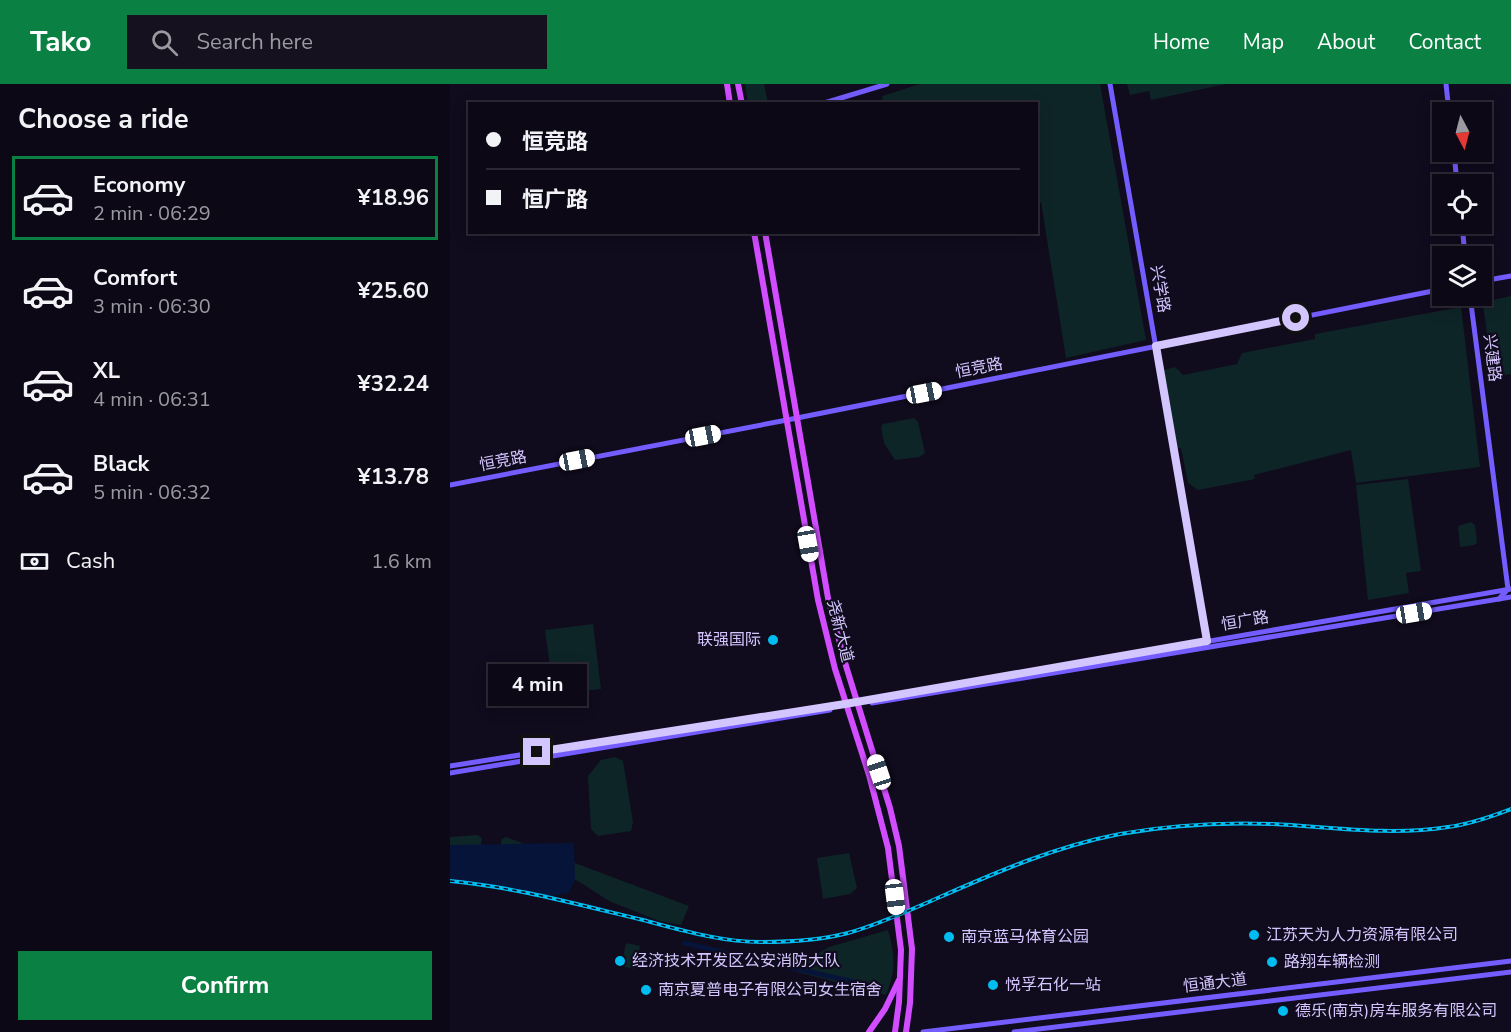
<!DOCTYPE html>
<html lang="en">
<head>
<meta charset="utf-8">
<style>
  :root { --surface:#0c0816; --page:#15111f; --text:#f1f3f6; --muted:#9a9aa1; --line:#2c2935; --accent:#0b8043 }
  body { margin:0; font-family:"Nunito Sans","Noto Sans SC",sans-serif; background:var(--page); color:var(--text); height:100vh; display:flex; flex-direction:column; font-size:22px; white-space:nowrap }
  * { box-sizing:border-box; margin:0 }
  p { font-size:20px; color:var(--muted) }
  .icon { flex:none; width:33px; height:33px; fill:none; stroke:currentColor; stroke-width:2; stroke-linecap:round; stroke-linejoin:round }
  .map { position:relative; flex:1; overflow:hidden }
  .sheet { display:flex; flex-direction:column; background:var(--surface); width:450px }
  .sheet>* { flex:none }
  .banner { position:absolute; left:18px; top:18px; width:570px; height:132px; border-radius:0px; box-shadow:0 3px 15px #0003,0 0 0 2px var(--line); display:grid; align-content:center; height:132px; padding:0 18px; background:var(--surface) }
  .needle { width:39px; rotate:173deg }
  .tools { position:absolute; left:982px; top:18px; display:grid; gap:12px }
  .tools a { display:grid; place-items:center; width:60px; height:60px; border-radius:0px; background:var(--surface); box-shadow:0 3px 15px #0003,0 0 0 2px var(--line); font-size:30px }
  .end { position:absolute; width:27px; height:27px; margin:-14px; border:8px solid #d3c6ff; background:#111; box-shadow:0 0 0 3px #111 }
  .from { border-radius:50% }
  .bubble { position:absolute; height:42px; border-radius:0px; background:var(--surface); box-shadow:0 3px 15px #0003,0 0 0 2px var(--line); font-size:20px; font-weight:700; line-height:42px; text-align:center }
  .car { position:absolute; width:18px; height:36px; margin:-18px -9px; border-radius:8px; box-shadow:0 0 4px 2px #0007; background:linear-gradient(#fff 24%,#345 0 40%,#fff 0 76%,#345 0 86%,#fff 0) }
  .banner b { display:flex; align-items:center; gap:21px; height:57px; font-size:22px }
  .banner b+b { border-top:2px solid var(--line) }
  .banner i { width:15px; height:15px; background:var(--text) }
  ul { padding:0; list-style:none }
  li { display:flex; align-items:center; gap:18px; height:84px; margin:0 12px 9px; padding:0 6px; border:3px solid transparent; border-radius:0px }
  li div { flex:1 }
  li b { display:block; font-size:22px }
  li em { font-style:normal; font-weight:700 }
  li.active { border-color:var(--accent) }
  li>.icon { width:54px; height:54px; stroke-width:1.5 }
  h2 { padding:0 18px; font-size:27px; line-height:72px }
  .pay { display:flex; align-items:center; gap:15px; height:66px; padding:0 18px; font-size:22px }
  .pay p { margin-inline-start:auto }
  .button { display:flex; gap:12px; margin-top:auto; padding:12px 18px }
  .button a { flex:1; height:69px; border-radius:0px; background:var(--accent); color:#fff; font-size:24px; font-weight:700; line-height:69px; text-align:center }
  header { display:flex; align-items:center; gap:36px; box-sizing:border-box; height:84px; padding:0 30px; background:var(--accent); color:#fff }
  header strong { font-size:28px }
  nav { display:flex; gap:33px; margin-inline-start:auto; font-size:21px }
  .search { width:420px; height:54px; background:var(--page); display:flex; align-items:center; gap:15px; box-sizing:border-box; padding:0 21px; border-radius:0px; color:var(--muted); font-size:22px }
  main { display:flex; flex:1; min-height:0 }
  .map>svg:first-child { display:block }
  .green { fill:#0e2527 }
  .water { fill:#071439 }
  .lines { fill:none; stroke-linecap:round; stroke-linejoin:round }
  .canal { stroke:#071439; stroke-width:5 }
  .secondary { stroke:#745dff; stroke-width:5 }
  .primary { stroke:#d14dff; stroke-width:6 }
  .rail-casing { stroke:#00bdf1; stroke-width:4 }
  .rail { stroke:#100b1d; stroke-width:1.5; stroke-dasharray:4.5; stroke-linecap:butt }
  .route { stroke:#d3c6ff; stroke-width:8 }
  .poi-dot { fill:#00bdf1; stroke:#100b1d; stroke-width:2 }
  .labels { text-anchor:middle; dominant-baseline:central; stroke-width:4.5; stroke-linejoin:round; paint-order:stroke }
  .street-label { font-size:16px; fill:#d3c6ff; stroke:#100b1d }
  .poi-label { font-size:16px; fill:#d3c6ff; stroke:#100b1d; text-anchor:start }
</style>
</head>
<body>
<header>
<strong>Tako</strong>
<div class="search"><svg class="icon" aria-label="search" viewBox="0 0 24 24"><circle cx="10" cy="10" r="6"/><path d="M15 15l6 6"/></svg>Search here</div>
<nav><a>Home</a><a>Map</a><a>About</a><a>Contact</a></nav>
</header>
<main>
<section class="sheet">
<h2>Choose a ride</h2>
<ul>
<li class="active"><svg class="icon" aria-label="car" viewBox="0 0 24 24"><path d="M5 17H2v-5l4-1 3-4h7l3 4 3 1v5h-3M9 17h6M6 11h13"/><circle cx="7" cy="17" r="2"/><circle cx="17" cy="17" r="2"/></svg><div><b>Economy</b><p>2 min · 06:29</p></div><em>¥18.96</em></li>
<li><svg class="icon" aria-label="car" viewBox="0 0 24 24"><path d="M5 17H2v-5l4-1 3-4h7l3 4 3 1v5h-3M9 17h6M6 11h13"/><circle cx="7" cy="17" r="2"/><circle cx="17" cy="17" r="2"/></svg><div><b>Comfort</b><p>3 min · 06:30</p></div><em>¥25.60</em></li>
<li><svg class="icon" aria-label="car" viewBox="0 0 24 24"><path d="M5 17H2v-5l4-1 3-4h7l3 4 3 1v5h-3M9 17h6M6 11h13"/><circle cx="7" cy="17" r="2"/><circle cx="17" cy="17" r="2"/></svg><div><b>XL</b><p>4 min · 06:31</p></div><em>¥32.24</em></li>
<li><svg class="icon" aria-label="car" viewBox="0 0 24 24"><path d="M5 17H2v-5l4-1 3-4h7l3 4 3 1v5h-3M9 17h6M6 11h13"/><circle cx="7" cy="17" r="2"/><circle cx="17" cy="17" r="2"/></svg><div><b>Black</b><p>5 min · 06:32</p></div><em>¥13.78</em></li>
</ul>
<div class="pay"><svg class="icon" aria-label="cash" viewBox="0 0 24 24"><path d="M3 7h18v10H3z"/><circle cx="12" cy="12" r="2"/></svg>Cash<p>1.6 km</p></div>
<div class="button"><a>Confirm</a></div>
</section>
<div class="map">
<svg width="1061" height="948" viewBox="0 0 1061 948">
  <rect width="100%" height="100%" fill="#100b1d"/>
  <!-- green -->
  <g class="green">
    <path d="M295,0H314L318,19H298Z"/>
    <path d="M470,0H650L696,256L616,274L591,118H587L586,20L433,19L432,12Z"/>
    <path d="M677,0H776L701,16L699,7L680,11Z"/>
    <path d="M1061,212V290L1043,293L1033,221L1038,217Z"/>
    <path d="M1011,223L1030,383L906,399L901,366L804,391L805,395L748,406L738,399L731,364L725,365L711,287L725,283L733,291L787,280L792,269L865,255V250Z"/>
    <path d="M464,334L468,338L475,369L469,373L445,376L434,359L431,343L433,340Z"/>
    <path d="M958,395L971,487L956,489L959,509L918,516L906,401Z"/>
    <path d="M1021,438L1025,441L1027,459L1024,461L1010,463L1008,442Z"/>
    <path d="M143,540L151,605L104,611L95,546Z"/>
    <path d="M165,673L173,677L183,738L181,747L148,752L141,745L138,692L151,676Z"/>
    <path d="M28,751L32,755L30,764L0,767V753Z"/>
    <path d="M56,753L239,822L231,841L209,837L159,817L128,797L85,777L48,769L52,755Z"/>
    <path d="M399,769L407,804L400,810L373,815L367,774Z"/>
    <path d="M438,846C445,871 446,887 436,911L347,888L349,881L379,863Z"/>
    <path d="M176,859L190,862L185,885L171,882Z"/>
  </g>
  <!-- water -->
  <path class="water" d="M114,759H124L125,796L119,809L96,813L49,802L0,796V761Z"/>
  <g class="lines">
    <!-- canal -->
    <path class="canal" d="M234,859L417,901"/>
    <!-- secondary -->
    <g class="secondary">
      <path d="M660,0L757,557"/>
      <path d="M996,0L999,28"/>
      <path d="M371,20L437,0"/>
      <path d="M1004,68L1007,100"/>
      <path d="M1012,140L1015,172"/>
      <path d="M1032,197L1061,192"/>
      <path d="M1020,212L1058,505L1049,515"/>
      <path d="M0,401L337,336L993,205"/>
      <path d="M422,619L1061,513"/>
      <path d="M0,682L395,620L1061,505"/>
      <path d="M0,689L380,626"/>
      <path d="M473,948L1061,877"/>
      <path d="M564,948L1061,888"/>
    </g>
    <!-- primary -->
    <g class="primary">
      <path d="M277,0L280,20"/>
      <path d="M288,0L292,20"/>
      <path d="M304,148L368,516L385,585L419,691L438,764L451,866L449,918L445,948"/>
      <path d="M315,148L378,514L396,582L440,724L449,762L462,865L460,919L456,948"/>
      <path d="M419,948L435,925L449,896"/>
    </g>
    <!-- rail casing -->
    <g class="rail-casing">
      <path id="rail" d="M0,797C65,803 129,821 193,836C231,846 271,858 311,858C340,858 371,856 398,849C430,840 460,826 490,813C549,787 607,762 670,750C720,741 772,738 823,740C881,743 940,752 998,743C1020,740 1040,733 1061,725"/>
    </g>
    <!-- rail -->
    <use href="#rail" class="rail"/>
  </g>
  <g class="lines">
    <!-- route -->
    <path class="route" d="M87,668L395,620L757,557L706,262L846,234"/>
  </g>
  <!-- markers -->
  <g class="poi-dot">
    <circle cx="323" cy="556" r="6"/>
    <circle cx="804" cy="851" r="6"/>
    <circle cx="499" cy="853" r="6"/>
    <circle cx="170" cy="877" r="6"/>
    <circle cx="822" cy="878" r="6"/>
    <circle cx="543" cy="901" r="6"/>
    <circle cx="196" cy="906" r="6"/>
    <circle cx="833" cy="927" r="6"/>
  </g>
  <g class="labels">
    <!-- street labels -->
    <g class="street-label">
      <text transform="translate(710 205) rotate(80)">兴学路</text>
      <text transform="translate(1042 274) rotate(83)">兴建路</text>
      <text transform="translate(529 284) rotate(-11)">恒竞路</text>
      <text transform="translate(53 377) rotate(-11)">恒竞路</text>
      <text transform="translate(795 537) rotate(-10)">恒广路</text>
      <text transform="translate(390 547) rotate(76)">尧新大道</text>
      <text transform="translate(765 899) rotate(-7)">恒通大道</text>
    </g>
    <!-- poi labels -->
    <g class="poi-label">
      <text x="311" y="556" text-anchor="end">联强国际</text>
      <text x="816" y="851">江苏天为人力资源有限公司</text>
      <text x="511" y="853">南京蓝马体育公园</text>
      <text x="182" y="877">经济技术开发区公安消防大队</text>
      <text x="834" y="878">路翔车辆检测</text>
      <text x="555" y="901">悦孚石化一站</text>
      <text x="208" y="906">南京夏普电子有限公司女生宿舍</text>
      <text x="845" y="927">德乐(南京)房车服务有限公司</text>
    </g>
  </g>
</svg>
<div class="tools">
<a><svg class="needle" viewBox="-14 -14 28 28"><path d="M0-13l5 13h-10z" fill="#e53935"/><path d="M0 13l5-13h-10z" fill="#9a9aa1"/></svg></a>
<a><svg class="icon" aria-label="locate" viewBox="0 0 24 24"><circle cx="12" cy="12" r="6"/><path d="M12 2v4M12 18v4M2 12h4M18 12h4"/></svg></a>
<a><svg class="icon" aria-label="layers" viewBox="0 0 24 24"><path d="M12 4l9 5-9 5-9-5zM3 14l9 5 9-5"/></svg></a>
</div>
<i class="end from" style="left:846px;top:234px"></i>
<i class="end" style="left:87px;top:668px"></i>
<div class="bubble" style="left:38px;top:580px;width:99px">4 min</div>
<i class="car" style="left:474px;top:309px;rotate:79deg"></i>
<i class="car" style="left:253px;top:352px;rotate:79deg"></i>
<i class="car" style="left:127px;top:376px;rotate:79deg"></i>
<i class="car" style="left:358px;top:460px;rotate:170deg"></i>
<i class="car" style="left:964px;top:529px;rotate:81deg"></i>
<i class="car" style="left:429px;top:688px;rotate:342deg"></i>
<i class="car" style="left:445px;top:813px;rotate:173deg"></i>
<div class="banner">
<b><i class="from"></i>恒竞路</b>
<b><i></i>恒广路</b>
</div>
</div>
</main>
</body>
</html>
